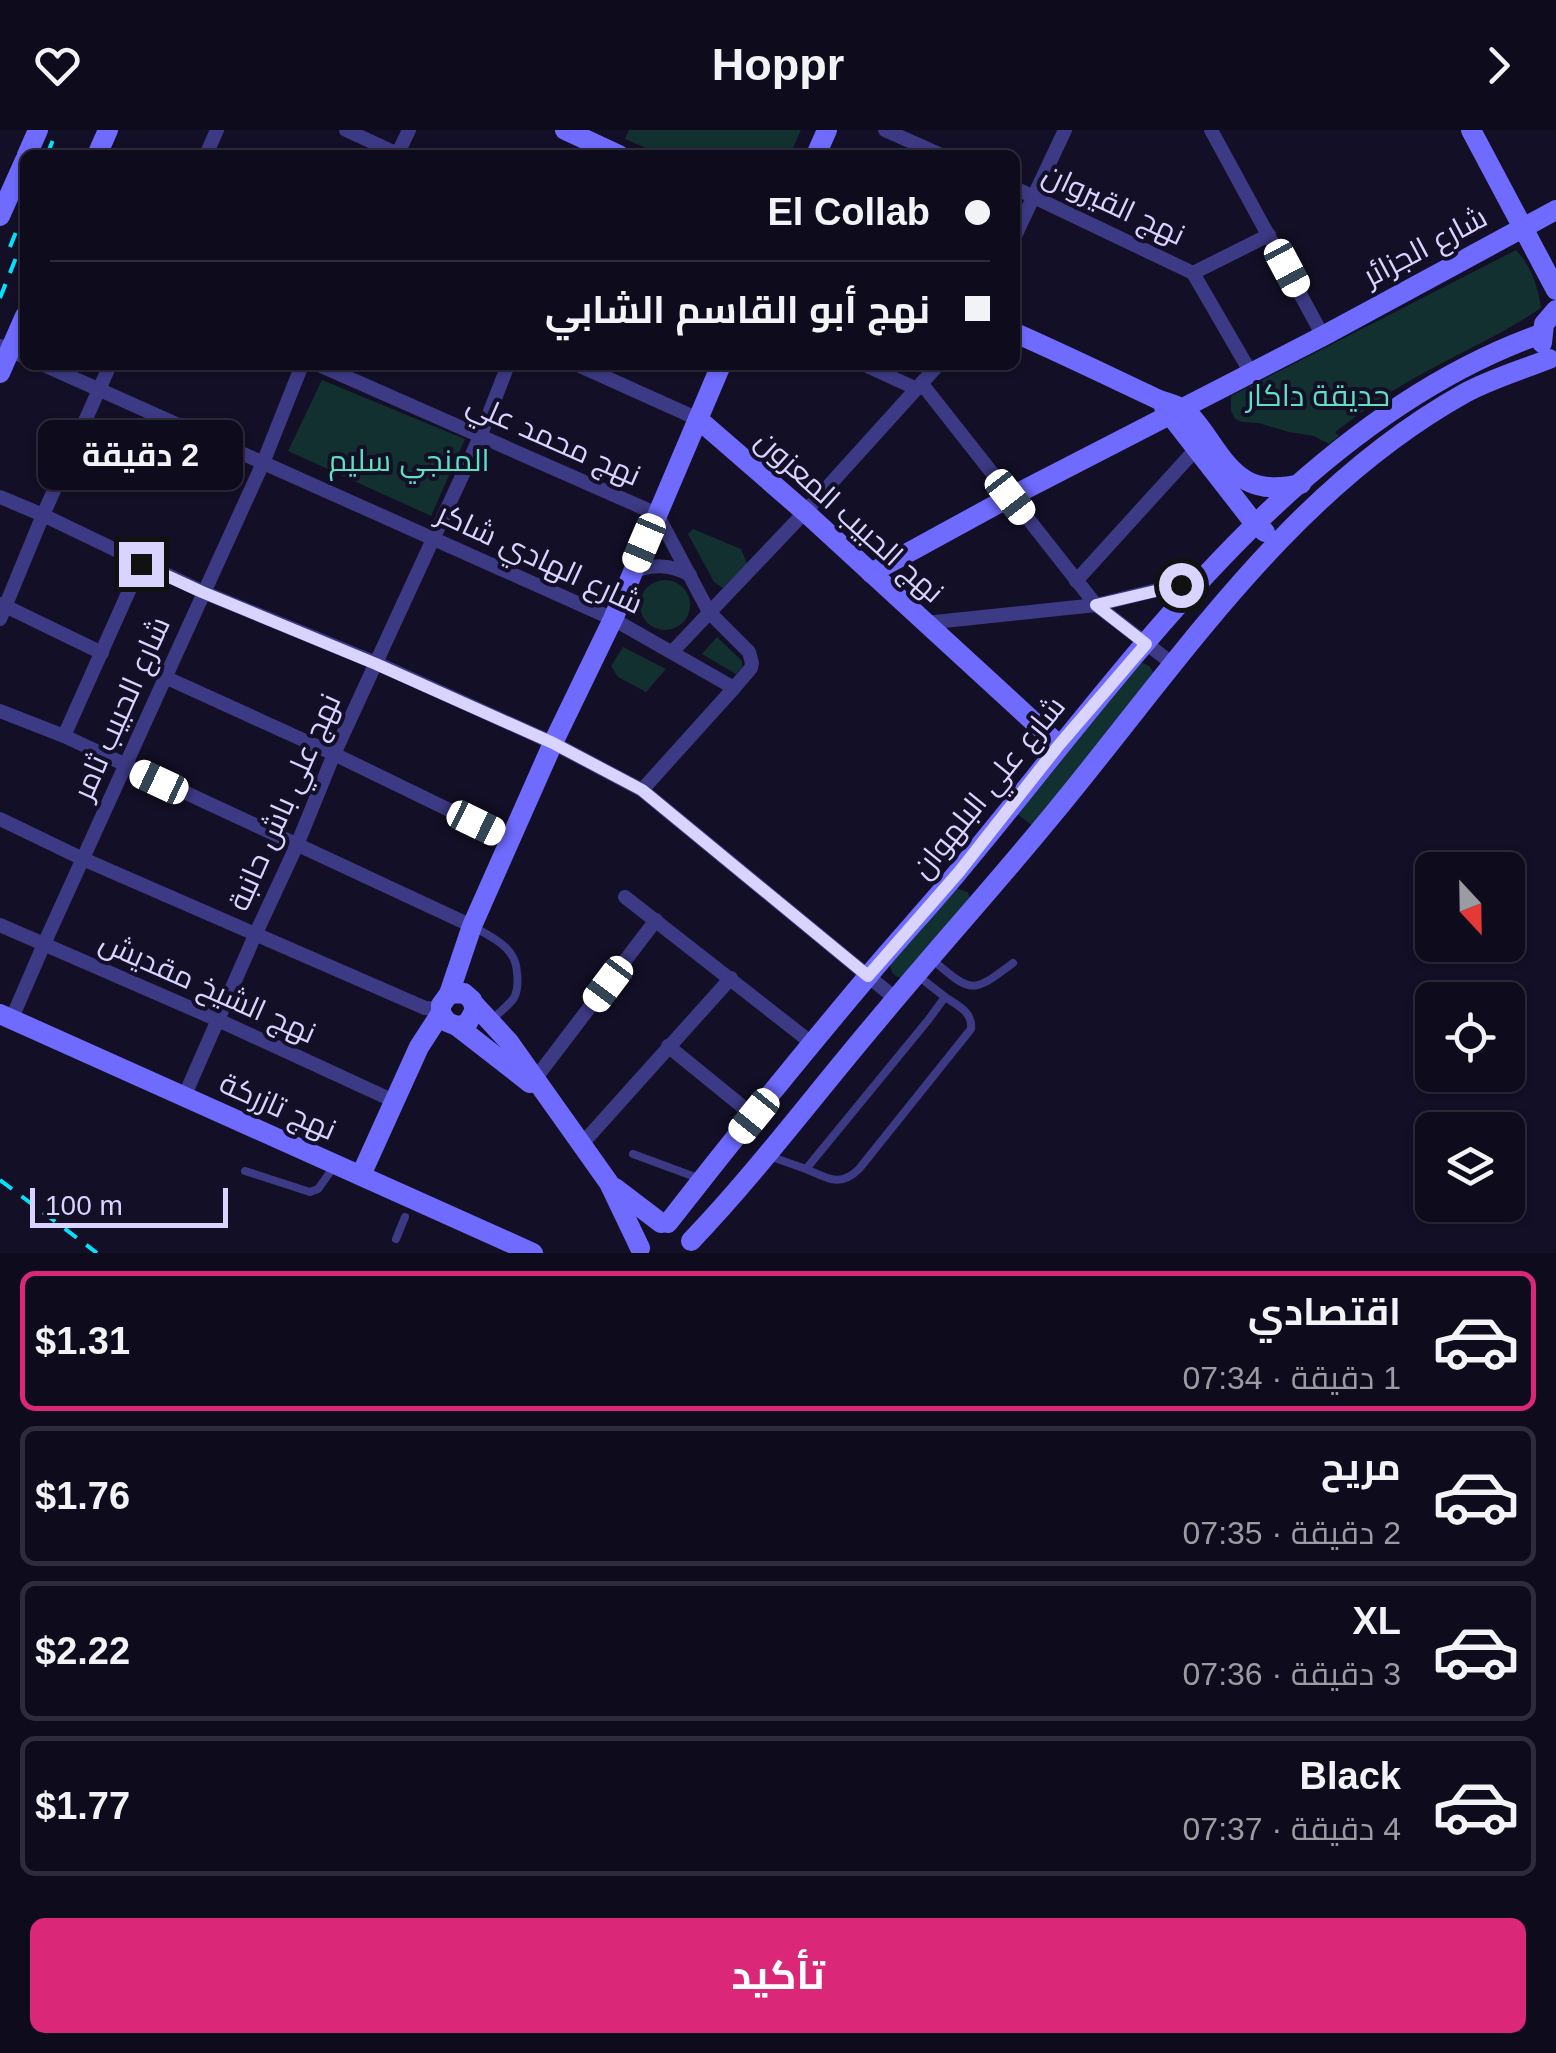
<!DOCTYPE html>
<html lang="ar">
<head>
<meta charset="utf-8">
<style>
  :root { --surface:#0e0b1c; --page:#1c1929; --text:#f1f3f6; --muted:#9b9ba3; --line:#2e2b3b; --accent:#db2777 }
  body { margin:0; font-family:Arial,Cairo,sans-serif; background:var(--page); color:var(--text); direction:rtl; height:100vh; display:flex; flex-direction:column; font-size:38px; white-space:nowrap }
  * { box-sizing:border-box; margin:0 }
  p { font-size:32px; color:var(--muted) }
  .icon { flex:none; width:55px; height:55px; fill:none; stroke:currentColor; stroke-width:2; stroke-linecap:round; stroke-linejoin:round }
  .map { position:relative; height:1123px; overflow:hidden; direction:ltr }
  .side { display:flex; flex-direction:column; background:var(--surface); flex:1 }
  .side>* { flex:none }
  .hud { position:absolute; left:20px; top:20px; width:1000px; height:220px; border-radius:15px; box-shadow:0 2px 8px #0004,0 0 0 2px var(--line); direction:rtl; display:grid; align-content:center; height:220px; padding:0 30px; background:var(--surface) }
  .needle { width:65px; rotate:158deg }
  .buttons { position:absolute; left:1415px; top:722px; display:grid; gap:20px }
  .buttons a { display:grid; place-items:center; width:110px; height:110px; border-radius:15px; background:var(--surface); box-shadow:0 2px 8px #0004,0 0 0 2px var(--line); font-size:50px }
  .scale { position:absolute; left:30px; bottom:25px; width:198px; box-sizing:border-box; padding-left:10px; border:5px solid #d9d4ff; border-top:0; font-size:28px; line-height:35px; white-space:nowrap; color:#d9d4ff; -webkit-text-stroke:8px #130f26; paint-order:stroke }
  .end { position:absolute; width:45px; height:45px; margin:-22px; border:12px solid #d9d4ff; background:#111; box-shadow:0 0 0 5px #111 }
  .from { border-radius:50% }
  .bubble { position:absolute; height:70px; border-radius:15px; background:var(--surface); box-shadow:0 2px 8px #0004,0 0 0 2px var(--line); font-size:32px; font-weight:700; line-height:70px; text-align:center; direction:rtl }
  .car { position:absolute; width:30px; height:60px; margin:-30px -15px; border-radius:12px; box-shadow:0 0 8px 2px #0007; background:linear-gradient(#fff 24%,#345 0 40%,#fff 0 76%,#345 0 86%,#fff 0) }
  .hud b { display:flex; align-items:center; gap:35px; height:95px; font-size:38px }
  .hud b+b { border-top:2px solid var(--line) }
  .hud i { width:25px; height:25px; background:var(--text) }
  ul { padding:18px 0 0; list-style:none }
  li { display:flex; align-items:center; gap:30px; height:140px; margin:0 20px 15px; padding:0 10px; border:5px solid var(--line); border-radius:15px }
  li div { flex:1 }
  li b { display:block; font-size:38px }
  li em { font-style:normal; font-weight:700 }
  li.current { border-color:var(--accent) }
  li>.icon { width:90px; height:90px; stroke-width:1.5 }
  .cta { display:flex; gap:20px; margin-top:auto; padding:20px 30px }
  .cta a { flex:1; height:115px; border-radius:15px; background:var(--accent); color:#fff; font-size:40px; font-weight:700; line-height:115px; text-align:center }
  header { display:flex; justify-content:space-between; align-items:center; height:130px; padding:0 30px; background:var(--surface); font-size:45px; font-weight:700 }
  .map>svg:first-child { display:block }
  .green { fill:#12302f }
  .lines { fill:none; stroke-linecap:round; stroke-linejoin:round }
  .lane { stroke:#3d3a85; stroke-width:8 }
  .street { stroke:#3d3a85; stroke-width:14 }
  .secondary { stroke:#6f6bff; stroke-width:20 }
  .rail { stroke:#00e5ff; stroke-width:4; stroke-dasharray:15 12; stroke-linecap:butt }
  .route { stroke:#d9d4ff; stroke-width:12 }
  .labels { text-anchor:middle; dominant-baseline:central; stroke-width:8; stroke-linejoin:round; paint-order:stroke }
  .street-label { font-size:30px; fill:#d9d4ff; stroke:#130f26 }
  .park-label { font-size:30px; fill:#5fe0c0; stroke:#130f26 }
</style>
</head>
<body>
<header><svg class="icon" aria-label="forward" viewBox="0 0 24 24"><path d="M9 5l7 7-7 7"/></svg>Hoppr<svg class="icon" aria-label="heart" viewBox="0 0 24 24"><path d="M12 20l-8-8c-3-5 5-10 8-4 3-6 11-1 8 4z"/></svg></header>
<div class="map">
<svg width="1556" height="1123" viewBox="0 0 1556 1123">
  <rect width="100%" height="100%" fill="#130f26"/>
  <!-- green -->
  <g class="green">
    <path d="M629,0H801L790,25H662L625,9Z"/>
    <path d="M1516,120C1531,136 1538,156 1541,178C1497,208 1445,229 1399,257C1376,270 1356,287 1335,302L1339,306L1329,314L1314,306L1289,302L1258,293L1242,292L1235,289L1231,281V266Z"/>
    <path d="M322,250L465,309L431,386L288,321Z"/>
    <path d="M693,399L741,419L747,433L723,458L714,452L688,404Z"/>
    <circle cx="665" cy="475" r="25"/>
    <path d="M717,507L742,531V537L736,544L702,524Z"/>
    <path d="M623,517L666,539L646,562L618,547L611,536Z"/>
    <path d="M1143,533L1149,536L1154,543L1034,697L1016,683L1139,534Z"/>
    <path d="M955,758L968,762L970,770L901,848C893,846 890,841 890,833Z"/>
  </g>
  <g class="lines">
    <!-- lane -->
    <g class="lane">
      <path d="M474,797C494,809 516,817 517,843C518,851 518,860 514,868C508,876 498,884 490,891"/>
      <path d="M934,831C972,864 973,863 1013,833"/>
      <path d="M633,1024L698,1048"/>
      <path d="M769,1026L806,1039L929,889L945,867L917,845"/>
      <path d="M806,1039C827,1048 840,1058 859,1039L971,899C973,882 958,876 945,867"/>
      <path d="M245,1041L310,1062L318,1059L333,1038"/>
      <path d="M396,1109L405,1087"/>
    </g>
    <!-- street -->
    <g class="street">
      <path d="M346,0L400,25"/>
      <path d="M885,0L941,25"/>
      <path d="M1211,0L1323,206"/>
      <path d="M206,25L217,0"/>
      <path d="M397,25L409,0"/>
      <path d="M1015,58L1193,143L1251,243"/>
      <path d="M1015,106L1065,0"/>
      <path d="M1193,143L1269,105"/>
      <path d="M0,216L25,227"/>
      <path d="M44,235L613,489L734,558"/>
      <path d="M319,235L657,384L709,482L749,522L752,533L751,538L734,558L642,660"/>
      <path d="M578,235L698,289"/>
      <path d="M865,235L917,259"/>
      <path d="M922,254L1096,475L1173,534"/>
      <path d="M0,367L43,385L203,462L376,533L553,613L642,660L896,869"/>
      <path d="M632,442C653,434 670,434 690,445"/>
      <path d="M1076,451L1196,319"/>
      <path d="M1,474L102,523"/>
      <path d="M0,489L43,385L110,235"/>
      <path d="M925,493L1096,475L1198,450"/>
      <path d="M672,522L805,382L938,235"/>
      <path d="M167,548L334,624L511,710"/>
      <path d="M0,581L64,606L472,796"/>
      <path d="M64,606L141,434"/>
      <path d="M0,689L83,729L425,878L441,879"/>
      <path d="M625,767L813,914"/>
      <path d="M0,795L218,890L394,971"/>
      <path d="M12,888L44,814L263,333L302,235"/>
      <path d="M668,916L754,986"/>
      <path d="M532,953L656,790"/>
      <path d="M184,967L256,803L297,715L334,624L480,307L508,235"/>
      <path d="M581,1015L731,848"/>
    </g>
    <!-- secondary -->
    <g class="secondary">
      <path d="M565,0L619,25"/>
      <path d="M1471,0L1556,160"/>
      <path d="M27,25L38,0"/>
      <path d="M97,25L108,0"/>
      <path d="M816,25L827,0"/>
      <path d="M0,86L25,30"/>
      <path d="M1015,203C1063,224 1110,247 1157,269C1166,273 1178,274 1186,281C1208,301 1220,336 1247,351C1264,360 1283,358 1301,354"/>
      <path d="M1542,213L1544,194L1556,180"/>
      <path d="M0,243L25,186"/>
      <path d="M1164,277L1255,394L1265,402"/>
      <path d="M698,289L805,382L1059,615"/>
      <path d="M871,443L1010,367L1323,206L1556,80"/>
      <path d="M449,864L464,863L472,870L475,880L467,894L457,896L447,892L441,883V875L449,864L472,796L553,613L613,489L721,235"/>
      <path d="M475,875L509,912L609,1053L640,1118"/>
      <path d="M0,884L533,1123"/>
      <path d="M457,896L530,953"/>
      <path d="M361,1045L419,917L441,883"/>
      <path d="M615,1058L661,1093"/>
      <path d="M668,1093C733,1009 801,926 869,845C898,810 929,777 958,742C1121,547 1292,292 1541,204"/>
      <path d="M691,1111C757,1042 815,964 877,891C935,821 996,754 1054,683C1179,532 1289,361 1465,263C1491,249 1521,240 1549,229"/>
    </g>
    <!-- rail -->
    <g class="rail">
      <path d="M47,25L57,0"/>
      <path d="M10,117L25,80"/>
      <path d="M0,168L25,105"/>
      <path d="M0,1050L97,1123"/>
    </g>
  </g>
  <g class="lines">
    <!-- route -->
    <path class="route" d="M141,434L202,462L376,534L553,613L642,660L868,846L959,742L1059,615L1146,514L1096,475L1181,455"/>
  </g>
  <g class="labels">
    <!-- street labels -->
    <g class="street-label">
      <text transform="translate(1114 74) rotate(25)">نهج القيروان</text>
      <text transform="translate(1425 116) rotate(-28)">شارع الجزائر</text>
      <text transform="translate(554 309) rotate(24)">نهج محمد علي</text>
      <text transform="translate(850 386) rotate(42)">نهج الحبيب المعزون</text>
      <text transform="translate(540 428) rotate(25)">شارع الهادي شاكر</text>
      <text transform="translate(121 578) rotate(-66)">شارع الحبيب ثامر</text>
      <text transform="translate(988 657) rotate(-51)">شارع علي البلهوان</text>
      <text transform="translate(284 672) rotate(-66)">نهج علي باش حانبة</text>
      <text transform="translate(208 857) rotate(24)">نهج الشيخ مقديش</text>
      <text transform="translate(278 976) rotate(24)">نهج تازركة</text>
    </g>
    <!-- park labels -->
    <g class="park-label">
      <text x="1318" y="265">حديقة داكار</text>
      <text x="409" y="330">المنجي سليم</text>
    </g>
  </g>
</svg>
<div class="buttons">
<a><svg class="needle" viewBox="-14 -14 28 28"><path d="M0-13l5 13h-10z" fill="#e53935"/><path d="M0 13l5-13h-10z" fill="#9b9ba3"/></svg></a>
<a><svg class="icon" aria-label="locate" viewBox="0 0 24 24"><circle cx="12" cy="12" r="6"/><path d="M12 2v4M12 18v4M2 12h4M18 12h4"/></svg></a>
<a><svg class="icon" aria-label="layers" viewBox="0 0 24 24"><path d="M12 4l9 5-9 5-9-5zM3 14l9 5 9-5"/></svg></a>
</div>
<div class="scale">100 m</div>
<i class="end from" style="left:1181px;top:455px"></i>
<i class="end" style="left:141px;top:434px"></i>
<div class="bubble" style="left:38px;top:290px;width:205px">2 دقيقة</div>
<i class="car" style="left:1287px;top:138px;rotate:152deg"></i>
<i class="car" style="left:1010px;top:367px;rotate:142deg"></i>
<i class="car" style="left:644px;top:413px;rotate:203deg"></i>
<i class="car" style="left:159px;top:652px;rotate:295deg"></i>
<i class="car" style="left:476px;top:693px;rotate:116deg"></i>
<i class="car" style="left:608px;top:854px;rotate:217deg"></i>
<i class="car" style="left:754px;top:986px;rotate:219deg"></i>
<div class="hud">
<b><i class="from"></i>El Collab</b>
<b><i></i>نهج أبو القاسم الشابي</b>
</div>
</div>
<section class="side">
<ul>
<li class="current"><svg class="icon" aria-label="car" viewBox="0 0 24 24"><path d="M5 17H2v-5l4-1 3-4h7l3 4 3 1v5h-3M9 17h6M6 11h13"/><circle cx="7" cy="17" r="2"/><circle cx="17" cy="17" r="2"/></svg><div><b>اقتصادي</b><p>1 دقيقة · 07:34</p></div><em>$1.31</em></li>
<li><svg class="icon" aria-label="car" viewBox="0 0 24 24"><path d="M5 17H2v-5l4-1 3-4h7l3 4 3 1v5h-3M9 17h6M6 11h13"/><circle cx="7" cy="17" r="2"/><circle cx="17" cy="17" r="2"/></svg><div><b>مريح</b><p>2 دقيقة · 07:35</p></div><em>$1.76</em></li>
<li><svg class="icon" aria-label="car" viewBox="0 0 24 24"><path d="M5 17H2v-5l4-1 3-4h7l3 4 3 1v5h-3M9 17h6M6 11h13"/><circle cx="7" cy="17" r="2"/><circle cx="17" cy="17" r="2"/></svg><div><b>XL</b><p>3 دقيقة · 07:36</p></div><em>$2.22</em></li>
<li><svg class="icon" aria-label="car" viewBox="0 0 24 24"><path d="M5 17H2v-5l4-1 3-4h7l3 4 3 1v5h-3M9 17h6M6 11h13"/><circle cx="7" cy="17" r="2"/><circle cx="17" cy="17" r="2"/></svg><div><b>Black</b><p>4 دقيقة · 07:37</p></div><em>$1.77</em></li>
</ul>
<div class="cta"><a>تأكيد</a></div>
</section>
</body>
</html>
